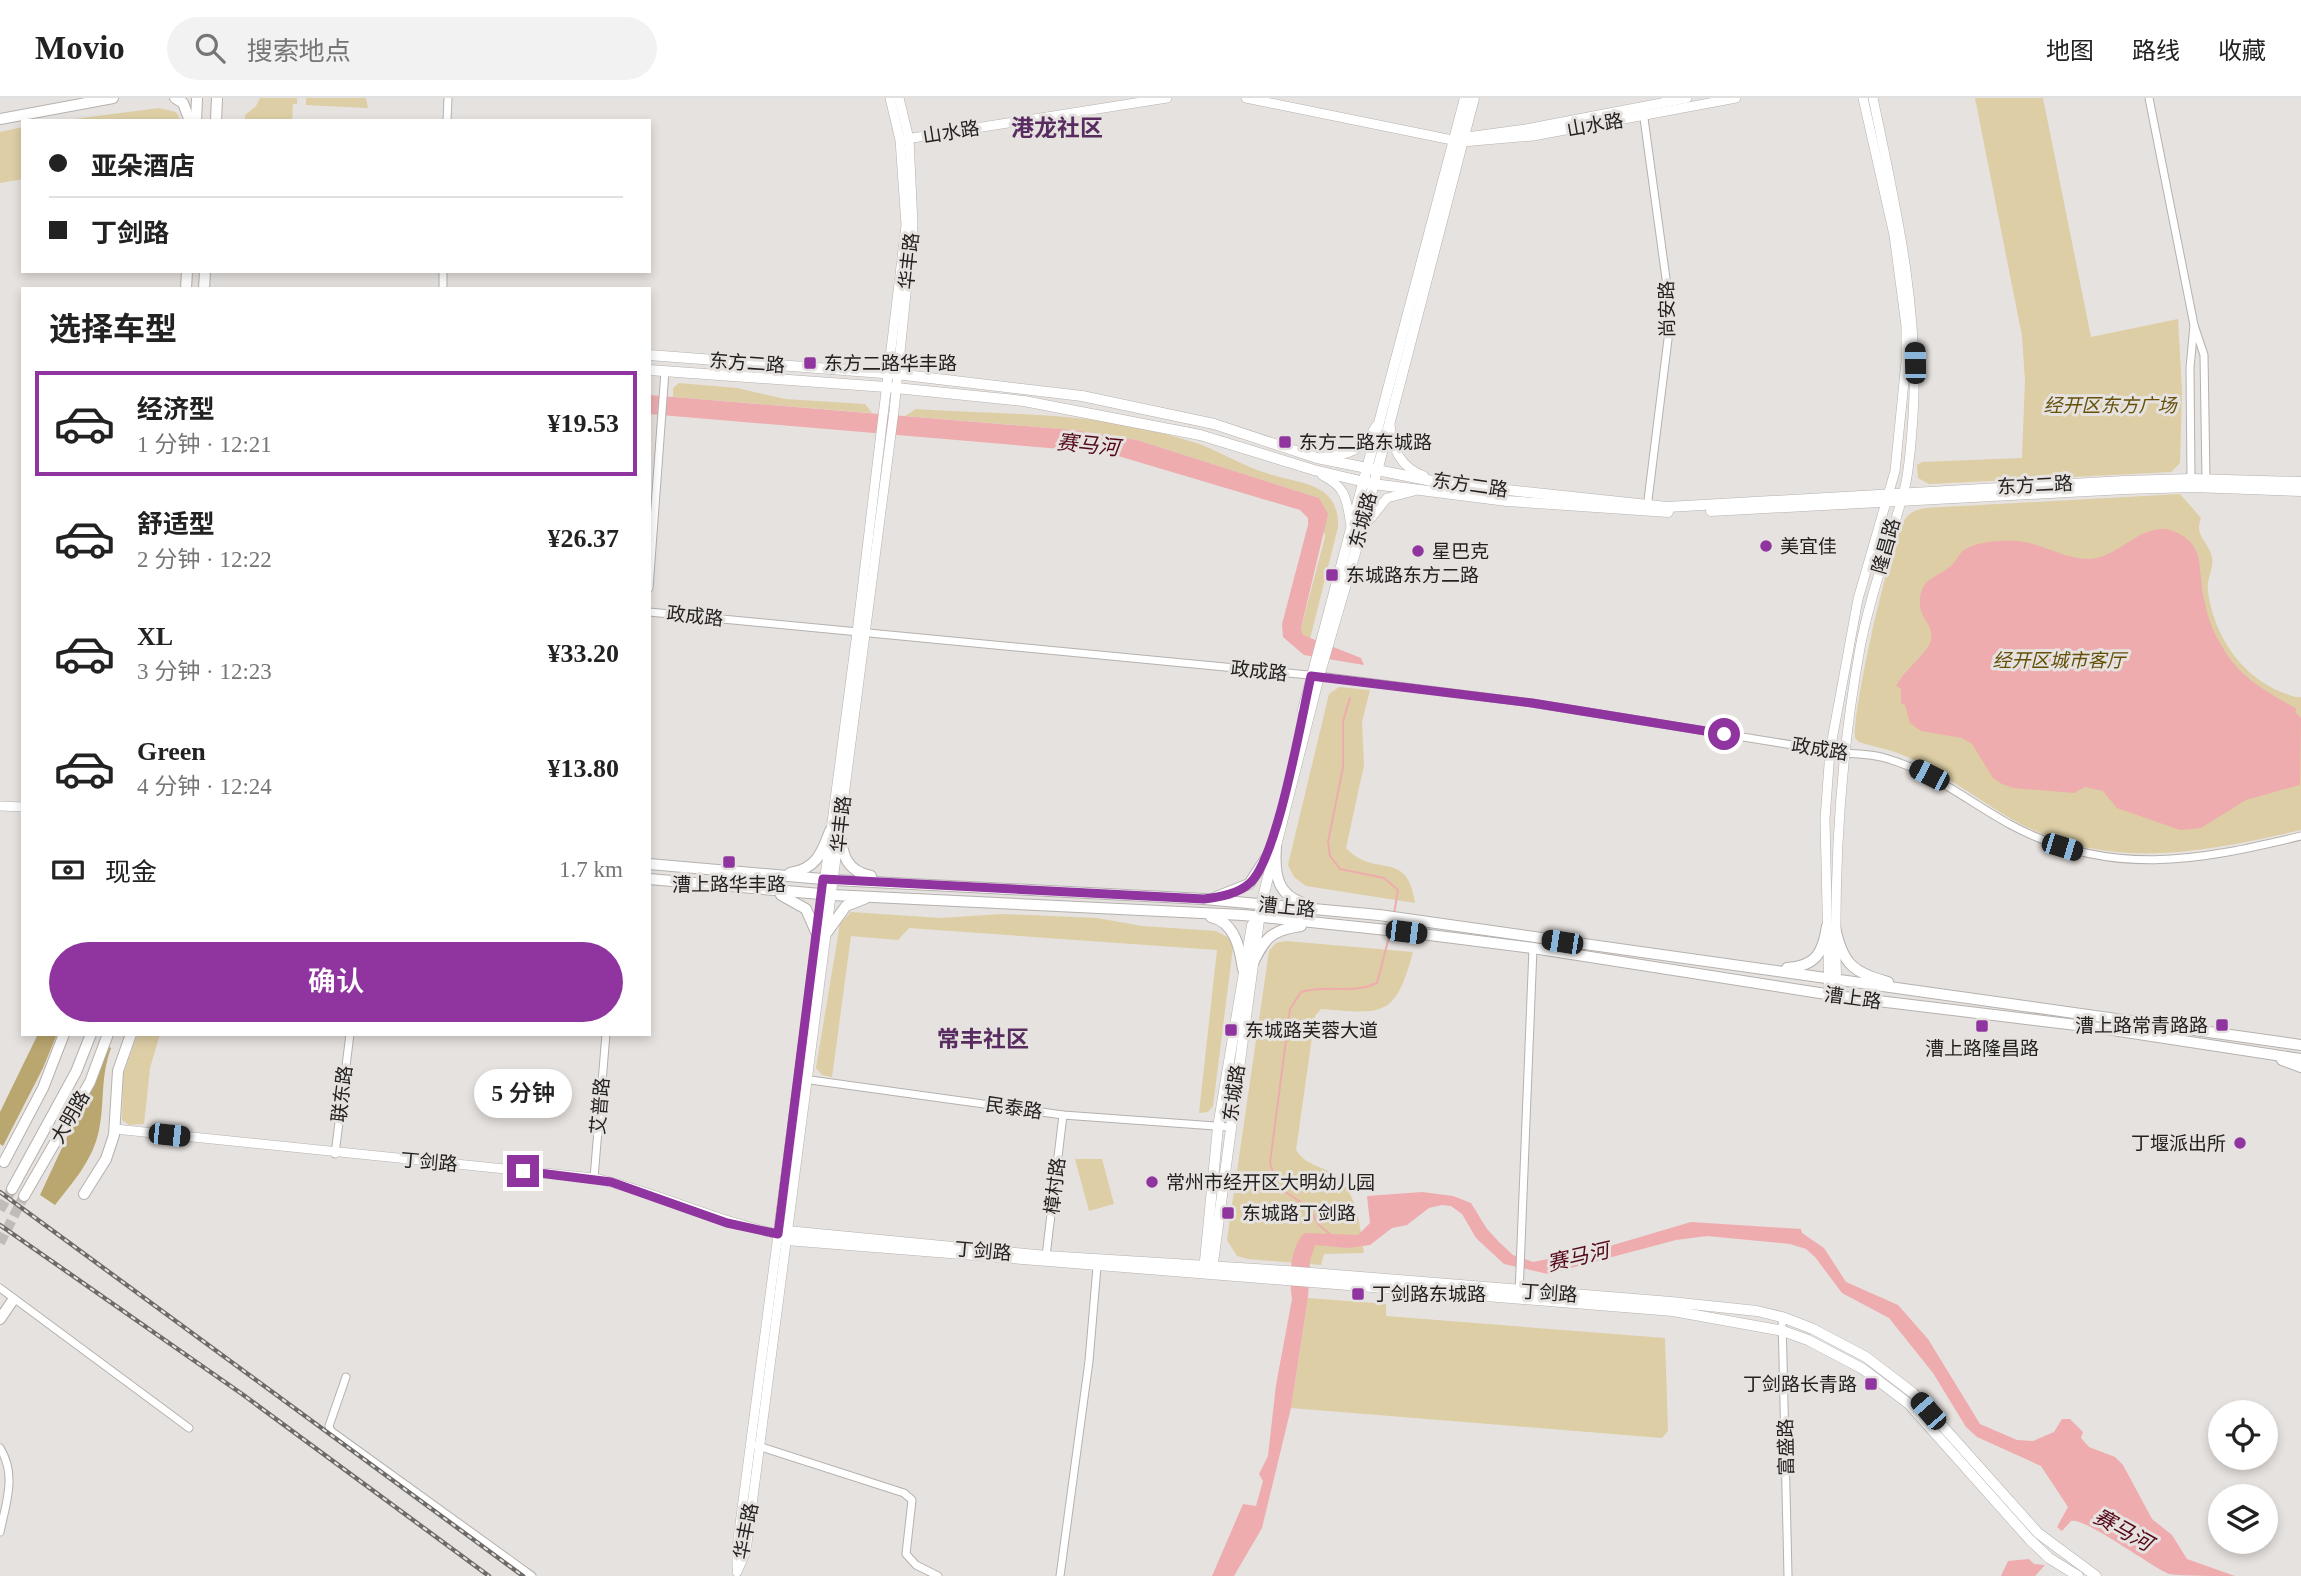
<!DOCTYPE html>
<html lang="zh">
<head>
<meta charset="utf-8">
<style>
  :root { --surface:#fff; --page:#f2f2f2; --text:#222; --muted:#767676; --line:#e0e0e0; --accent:#90349f }
  body { margin:0; font-family:"Times New Roman","Noto Sans SC",serif; background:var(--page); color:var(--text); height:100vh; display:flex; flex-direction:column; font-size:26px; white-space:nowrap }
  * { box-sizing:border-box; margin:0 }
  p { font-size:23px; color:var(--muted) }
  .icon { flex:none; width:38px; height:38px; fill:none; stroke:currentColor; stroke-width:2; stroke-linecap:round; stroke-linejoin:round }
  .map { position:relative; flex:1; overflow:hidden }
  .details { position:absolute; left:21px; top:189px; width:630px; height:749px; display:flex; flex-direction:column; background:var(--surface); border-radius:0px; box-shadow:0 4px 10px #0003 }
  .details>* { flex:none }
  .guide { position:absolute; left:21px; top:21px; width:630px; height:154px; border-radius:0px; box-shadow:0 4px 10px #0003; display:grid; align-content:center; height:154px; padding:0 28px; background:var(--surface) }
  .fabs { position:absolute; left:2208px; top:1302px; display:grid; gap:14px }
  .fabs a { display:grid; place-items:center; width:70px; height:70px; border-radius:50%; background:var(--surface); box-shadow:0 4px 10px #0003; font-size:35px }
  .end { position:absolute; width:32px; height:32px; margin:-16px; border:9px solid #90349f; background:#fff; box-shadow:0 0 0 4px #fff }
  .from { border-radius:50% }
  .bubble { position:absolute; height:49px; border-radius:24px; background:var(--surface); box-shadow:0 4px 10px #0003; font-size:23px; font-weight:600; line-height:49px; text-align:center }
  .car { position:absolute; width:21px; height:42px; margin:-21px -10px; border-radius:9px; box-shadow:0 0 5px 2px #0007; background:linear-gradient(#222 24%,#8ab4d8 0 40%,#222 0 76%,#8ab4d8 0 86%,#222 0) }
  .guide b { display:flex; align-items:center; gap:24px; height:66px; font-size:26px }
  .guide b+b { border-top:2px solid var(--line) }
  .guide i { width:18px; height:18px; background:var(--text) }
  ul { padding:0; list-style:none }
  li { display:flex; align-items:center; gap:21px; height:105px; margin:0 14px 10px; padding:0 14px; border:4px solid transparent; border-radius:0px }
  li div { flex:1 }
  li b { display:block; font-size:26px }
  li em { font-style:normal; font-weight:600 }
  li.on { border-color:var(--accent) }
  li>.icon { width:63px; height:63px; stroke-width:1.5 }
  h2 { padding:0 28px; font-size:32px; line-height:84px }
  .pay { display:flex; align-items:center; gap:18px; height:77px; padding:0 28px; font-size:26px }
  .pay p { margin-inline-start:auto }
  .action { display:flex; gap:14px; margin-top:auto; padding:14px 28px }
  .action a { flex:1; height:80px; border-radius:42px; background:var(--accent); color:#fff; font-size:28px; font-weight:600; line-height:80px; text-align:center }
  header { display:flex; align-items:center; gap:42px; box-sizing:border-box; height:98px; padding:0 35px; background:var(--surface); border-bottom:2px solid var(--line) }
  header strong { font-size:33px }
  nav { display:flex; gap:38px; margin-inline-start:auto; font-size:24px }
  .search { width:490px; height:63px; background:var(--page); display:flex; align-items:center; gap:18px; box-sizing:border-box; padding:0 24px; border-radius:38px; color:var(--muted); font-size:26px }
  .map>svg:first-child { display:block }
  .green { fill:#ddcea5 }
  .forest { fill:#baa66f }
  .water { fill:#eeacae }
  .lines { fill:none; stroke-linecap:round; stroke-linejoin:round }
  .stream { stroke:#eeacae; stroke-width:2 }
  .primary-tunnel { stroke:#bfbcb9; stroke-width:10; stroke-dasharray:10 5; stroke-linecap:butt }
  .minor-casing { stroke:#b5b1ae; stroke-width:9 }
  .tertiary-casing { stroke:#b5b1ae; stroke-width:10 }
  .secondary-casing { stroke:#b5b1ae; stroke-width:11 }
  .primary-casing { stroke:#b5b1ae; stroke-width:12 }
  .minor { stroke:#fff; stroke-width:7 }
  .tertiary { stroke:#fff; stroke-width:9 }
  .secondary { stroke:#fff; stroke-width:10 }
  .primary { stroke:#fff; stroke-width:10 }
  .rail-casing { stroke:#6d6a68; stroke-width:4.5 }
  .rail { stroke:#e6e2df; stroke-width:2; stroke-dasharray:5; stroke-linecap:butt }
  .route { stroke:#90349f; stroke-width:9 }
  .poi-dot { fill:#90349f; stroke:#e6e2df; stroke-width:2.5 }
  .labels { text-anchor:middle; dominant-baseline:central; stroke-width:6; stroke-linejoin:round; paint-order:stroke }
  .street-label { font-size:19px; fill:#242221; stroke:#e6e2df }
  .poi-label { font-size:19px; fill:#242221; stroke:#e6e2df; text-anchor:start }
  .park-label { font-size:19px; font-style:italic; fill:#645009; stroke:#e6e2df }
  .water-label { font-size:21px; font-style:italic; fill:#540717; stroke:#e6e2df }
  .quarter-label { font-size:23px; font-weight:bold; fill:#582c60; stroke:#e6e2df }
</style>
</head>
<body>
<header>
<strong>Movio</strong>
<div class="search"><svg class="icon" aria-label="search" viewBox="0 0 24 24"><circle cx="10" cy="10" r="6"/><path d="M15 15l6 6"/></svg>搜索地点</div>
<nav><a>地图</a><a>路线</a><a>收藏</a></nav>
</header>
<div class="map">
<svg width="2301" height="1478" viewBox="0 0 2301 1478">
  <rect width="100%" height="100%" fill="#e6e2df"/>
  <!-- green -->
  <g class="green">
    <path d="M260,0H297V6H293L292,23H245V17L256,8Z"/>
    <path d="M306,0H366L368,10L306,7Z"/>
    <path d="M1975,0H2043L2091,239L2178,221L2182,293L2180,365L2171,374L1929,386L1918,380L1917,367L1922,364L2022,360L2025,282L2022,238Z"/>
    <path d="M159,10L176,14L181,23H58Z"/>
    <path d="M23,29V81L0,85V34Z"/>
    <path d="M679,285L737,290L785,301L865,306L872,315L673,299V290Z"/>
    <path d="M916,311C983,316 1052,314 1119,326C1146,331 1176,338 1202,347C1224,356 1244,368 1266,375C1300,387 1339,383 1338,429L1310,541L1303,538L1301,530L1325,439L1319,400L1137,342L1074,332L905,318Z"/>
    <path d="M2180,396L2201,420C2194,439 2208,442 2212,459C2214,472 2206,480 2208,494C2214,537 2240,577 2281,594C2288,596 2294,600 2301,599V732C2203,754 2109,775 2015,723C1978,702 1944,675 1905,658C1890,651 1874,649 1859,644L1855,640C1852,614 1891,438 1906,420C1911,413 1917,412 1925,410Z"/>
    <path d="M1339,589L1370,592L1362,624L1364,667L1346,750C1374,781 1408,750 1415,805L1306,788L1294,779L1288,767L1329,596Z"/>
    <path d="M851,814L940,820L1002,816L1097,820L1142,828L1216,833L1229,840L1233,849L1213,1008L1208,1014L1199,1015L1217,852L909,830L898,842L851,838L832,979L822,977L816,970L840,826Z"/>
    <path d="M1286,843L1413,854C1395,920 1384,916 1321,911L1315,918L1296,1052C1307,1069 1323,1067 1337,1079C1358,1097 1360,1130 1364,1155L1324,1156L1321,1167L1248,1161L1237,1158L1227,1142L1269,853L1276,845Z"/>
    <path d="M138,936H160L150,970L144,1026L129,1027L122,1022L123,977Z"/>
    <path d="M1075,1061H1102L1114,1106L1089,1113Z"/>
    <path d="M1308,1200L1386,1206V1218L1665,1240L1668,1333L1662,1340L1291,1310Z"/>
  </g>
  <!-- forest -->
  <g class="forest">
    <path d="M38,936H57L43,970L3,1048L0,1046V1014Z"/>
    <path d="M109,949L111,950C100,980 105,1003 99,1032C93,1062 73,1084 55,1107L40,1097Z"/>
  </g>
  <!-- water -->
  <g class="water">
    <path d="M649,297L1074,332L1137,342L1319,400L1328,416L1301,530L1303,537L1361,560L1364,567L1304,557L1283,539L1282,526L1308,427V420L1300,412L1108,355L649,316Z"/>
    <path d="M2167,431C2207,443 2197,468 2204,500C2207,518 2213,535 2223,550C2240,580 2268,595 2297,611L2295,614L2301,620L2300,687L2246,702L2201,730L2180,732L2117,710L2103,693L2085,689L2074,695L2013,690L2002,686L1993,680L1972,646L1962,640L1921,633L1910,625L1905,607L1901,605V591L1896,588C1904,572 1929,554 1931,542C1934,527 1920,520 1920,507C1919,480 1935,481 1951,468C1956,464 1959,455 1964,452C1977,443 2002,442 2017,443C2042,445 2063,461 2089,461C2120,459 2135,429 2167,431Z"/>
    <path d="M1422,1094L1453,1098L1471,1105L1487,1131L1499,1144L1513,1157L1533,1164L1603,1150L1691,1124L1801,1131L1802,1135L1824,1150L1846,1184L1898,1207L1928,1241L1980,1326L2017,1342L2033,1343L2054,1334L2062,1321H2070L2083,1334L2081,1340L2089,1349L2115,1359L2123,1367L2152,1421L2172,1437L2187,1461L2235,1478C2216,1478 2187,1478 2169,1476C2150,1468 2085,1419 2071,1423L2062,1433L2057,1429L2068,1409L2041,1368L1977,1339L1966,1329L1933,1275L1889,1220L1842,1195L1815,1159L1806,1151L1790,1146L1707,1138L1676,1142L1548,1176L1504,1166L1476,1140L1462,1116L1451,1108L1442,1107L1429,1110L1407,1127L1392,1130L1370,1147L1348,1150L1315,1147L1310,1163L1308,1200L1291,1310L1262,1430L1234,1478H1212L1243,1406L1256,1408L1263,1383L1259,1376L1268,1358L1276,1287L1292,1201C1289,1183 1289,1148 1305,1135L1358,1137L1370,1125L1367,1098Z"/>
    <path d="M2029,1461L2034,1466L2045,1467L2035,1478H2001L2008,1463Z"/>
  </g>
  <g class="lines">
    <!-- stream -->
    <g class="stream">
      <path d="M1350,600L1343,623V669L1328,744L1330,758L1340,771L1384,780L1398,792L1394,816"/>
      <path d="M1331,1137L1319,1127L1308,1109L1278,1089L1270,1065L1290,911L1301,894C1330,886 1350,897 1377,885L1390,835"/>
    </g>
    <!-- primary-tunnel -->
    <g class="primary-tunnel">
      <path d="M0,1112L12,1091"/>
      <path d="M0,1145L24,1098"/>
    </g>
    <!-- minor casing -->
    <g class="minor-casing">
      <g id="minor">
        <path d="M2149,0L2194,227L2204,257L2206,382"/>
        <path d="M1643,13L1671,217L1647,410"/>
        <path d="M447,23L448,0"/>
        <path d="M443,191V173"/>
        <path d="M2191,381L2190,270L2194,227"/>
        <path d="M649,490L665,273"/>
        <path d="M649,514L1319,578L1532,605L1842,655C1856,656 1872,656 1885,660C1932,673 1969,704 2011,727C2110,780 2198,763 2301,738"/>
        <path d="M803,981L1063,1017L1229,1029"/>
        <path d="M335,1056L350,936"/>
        <path d="M594,1080L606,936"/>
        <path d="M1046,1158L1063,1017"/>
        <path d="M0,1190L189,1330"/>
        <path d="M1519,1196L1533,850"/>
        <path d="M1782,1219L1788,1478"/>
        <path d="M346,1279L329,1328L331,1333L532,1478"/>
        <path d="M755,1347L904,1395L912,1402L906,1456L916,1467L938,1478"/>
        <path d="M0,1350C17,1377 6,1405 0,1434"/>
        <path d="M1060,1478L1089,1263L1097,1169"/>
      </g>
    </g>
    <!-- tertiary casing -->
    <g class="tertiary-casing">
      <g id="tertiary">
        <path d="M1246,0L1462,44L1533,38L1736,0"/>
        <path d="M1459,40L1526,31L1687,0"/>
        <path d="M906,41L1167,0"/>
        <path d="M1390,327C1393,352 1400,369 1424,378"/>
        <path d="M1323,359C1350,357 1363,352 1376,328"/>
        <path d="M1322,377C1347,390 1346,400 1351,427"/>
        <path d="M1363,430L1387,400L1414,393"/>
        <path d="M0,708L23,709"/>
        <path d="M1829,897L1825,721L1830,653L1858,501L1895,373L1906,264V228L1894,137L1863,0"/>
        <path d="M1837,898C1833,781 1839,666 1860,550C1870,496 1890,445 1904,393C1910,370 1911,343 1913,319C1920,210 1895,106 1873,0"/>
        <path d="M115,1031L594,1080C657,1094 715,1123 778,1136"/>
        <path d="M737,1470V1449L857,534L906,127L900,42L890,0"/>
        <path d="M737,1474L746,1453L894,313L913,127L909,41L899,0"/>
      </g>
    </g>
    <!-- secondary casing -->
    <g class="secondary-casing">
      <g id="secondary">
        <path d="M649,257L896,276L1082,298L1214,326L1317,360L1442,385L1667,409L2124,383L2191,381L2301,384"/>
        <path d="M649,272L886,289L1024,303L1200,337L1314,372L1373,386L1507,403L1668,414"/>
        <path d="M1711,413L2125,391L2193,389L2301,393"/>
        <path d="M1303,612L1465,0"/>
        <path d="M778,1136L787,1133L1046,1158L1287,1173L1671,1204L1757,1213L1782,1219L1813,1231L1866,1259L1913,1295L2038,1435L2096,1478"/>
        <path d="M778,1136L786,1142L1673,1213L1783,1233L1808,1242L1863,1271L1909,1306L2030,1442L2049,1460L2078,1478"/>
        <path d="M1212,1172L1261,807L1319,578L1362,431L1474,0"/>
        <path d="M1204,1173L1218,1029L1252,827"/>
      </g>
    </g>
    <!-- primary casing -->
    <g class="primary-casing">
      <g id="primary">
        <path d="M175,0L183,5L190,23"/>
        <path d="M0,21L113,0"/>
        <path d="M196,23L197,0"/>
        <path d="M216,23L217,0"/>
        <path d="M186,191L187,173"/>
        <path d="M204,191L205,173"/>
        <path d="M839,734C843,757 846,773 871,778"/>
        <path d="M1276,749C1274,776 1277,799 1307,806"/>
        <path d="M649,766L834,782L1204,801L1379,817L2301,947"/>
        <path d="M790,775C816,771 822,755 830,733"/>
        <path d="M649,781L832,797L1243,817L1406,834L1533,850L1845,899L2093,929L2301,961"/>
        <path d="M781,797L806,811L816,834"/>
        <path d="M1216,799L1249,786L1268,757"/>
        <path d="M1211,819C1235,824 1240,851 1243,871"/>
        <path d="M1835,829C1842,865 1853,875 1888,884"/>
        <path d="M825,837L846,808L866,800"/>
        <path d="M1251,869C1264,842 1269,832 1301,828"/>
        <path d="M1787,870C1816,868 1823,855 1827,828"/>
        <path d="M2282,962L2301,969"/>
        <path d="M4,1064L43,990L64,936"/>
        <path d="M12,1091L76,974L91,936"/>
        <path d="M84,1096L106,1061L114,1037L118,973L131,936"/>
        <path d="M24,1098L90,984L108,936"/>
        <path d="M0,1221L13,1202"/>
      </g>
    </g>
    <!-- minor -->
    <use href="#minor" class="minor"/>
    <!-- tertiary -->
    <use href="#tertiary" class="tertiary"/>
    <!-- secondary -->
    <use href="#secondary" class="secondary"/>
    <!-- primary -->
    <use href="#primary" class="primary"/>
    <!-- rail casing -->
    <g class="rail-casing">
      <g id="rail">
        <path d="M0,1094L523,1478"/>
        <path d="M0,1127L242,1296L489,1478"/>
      </g>
    </g>
    <!-- rail -->
    <use href="#rail" class="rail"/>
  </g>
  <g class="lines">
    <!-- route -->
    <path class="route" d="M523,1073L611,1084L727,1125L778,1136L823,781L1204,801C1220,799 1238,796 1250,785C1278,759 1301,621 1311,578L1532,605L1724,636"/>
  </g>
  <!-- markers -->
  <g class="poi-dot">
    <rect x="803" y="258" width="14" height="14" rx="3.5"/>
    <rect x="1278" y="337" width="14" height="14" rx="3.5"/>
    <circle cx="1766" cy="448" r="7"/>
    <circle cx="1418" cy="453" r="7"/>
    <rect x="1325" y="470" width="14" height="14" rx="3.5"/>
    <rect x="722" y="757" width="14" height="14" rx="3.5"/>
    <rect x="2215" y="920" width="14" height="14" rx="3.5"/>
    <rect x="1975" y="921" width="14" height="14" rx="3.5"/>
    <rect x="1224" y="925" width="14" height="14" rx="3.5"/>
    <circle cx="2240" cy="1045" r="7"/>
    <circle cx="1152" cy="1084" r="7"/>
    <rect x="1221" y="1108" width="14" height="14" rx="3.5"/>
    <rect x="1351" y="1189" width="14" height="14" rx="3.5"/>
    <rect x="1864" y="1279" width="14" height="14" rx="3.5"/>
  </g>
  <g class="labels">
    <!-- street labels -->
    <g class="street-label">
      <text transform="translate(1595 27) rotate(-10)">山水路</text>
      <text transform="translate(951 34) rotate(-9)">山水路</text>
      <text transform="translate(909 163) rotate(-84)">华丰路</text>
      <text transform="translate(1667 211) rotate(-91)">尚安路</text>
      <text transform="translate(747 265) rotate(4)">东方二路</text>
      <text transform="translate(1470 387) rotate(8)">东方二路</text>
      <text transform="translate(2035 387) rotate(-3)">东方二路</text>
      <text transform="translate(1363 422) rotate(-75)">东城路</text>
      <text transform="translate(1886 448) rotate(-74)">隆昌路</text>
      <text transform="translate(695 518) rotate(6)">政成路</text>
      <text transform="translate(1259 573) rotate(6)">政成路</text>
      <text transform="translate(1820 651) rotate(9)">政成路</text>
      <text transform="translate(841 726) rotate(-84)">华丰路</text>
      <text transform="translate(1287 809) rotate(6)">漕上路</text>
      <text transform="translate(1853 900) rotate(8)">漕上路</text>
      <text transform="translate(1234 995) rotate(-82)">东城路</text>
      <text transform="translate(342 996) rotate(-83)">联东路</text>
      <text transform="translate(600 1008) rotate(-85)">艾普路</text>
      <text transform="translate(1014 1010) rotate(8)">民泰路</text>
      <text transform="translate(70 1019) rotate(-60)">大明路</text>
      <text transform="translate(429 1064) rotate(5)">丁剑路</text>
      <text transform="translate(1055 1088) rotate(-83)">樟村路</text>
      <text transform="translate(983 1153) rotate(5)">丁剑路</text>
      <text transform="translate(1549 1195) rotate(4)">丁剑路</text>
      <text transform="translate(1786 1349) rotate(-91)">富盛路</text>
      <text transform="translate(746 1433) rotate(-79)">华丰路</text>
    </g>
    <!-- poi labels -->
    <g class="poi-label">
      <text x="824" y="265">东方二路华丰路</text>
      <text x="1299" y="344">东方二路东城路</text>
      <text x="1780" y="448">美宜佳</text>
      <text x="1432" y="453">星巴克</text>
      <text x="1346" y="477">东城路东方二路</text>
      <text x="729" y="786" text-anchor="middle">漕上路华丰路</text>
      <text x="2208" y="927" text-anchor="end">漕上路常青路路</text>
      <text x="1245" y="932">东城路芙蓉大道</text>
      <text x="1982" y="950" text-anchor="middle">漕上路隆昌路</text>
      <text x="2226" y="1045" text-anchor="end">丁堰派出所</text>
      <text x="1166" y="1084">常州市经开区大明幼儿园</text>
      <text x="1242" y="1115">东城路丁剑路</text>
      <text x="1372" y="1196">丁剑路东城路</text>
      <text x="1857" y="1286" text-anchor="end">丁剑路长青路</text>
    </g>
    <!-- park labels -->
    <g class="park-label">
      <text x="2110" y="307">经开区东方广场</text>
      <text x="2059" y="562">经开区城市客厅</text>
    </g>
    <!-- water labels -->
    <g class="water-label">
      <text transform="translate(1088 347) rotate(6)">赛马河</text>
      <text transform="translate(1578 1159) rotate(-13)">赛马河</text>
      <text transform="translate(2123 1432) rotate(29)">赛马河</text>
    </g>
    <!-- quarter labels -->
    <g class="quarter-label">
      <text x="1057" y="30">港龙社区</text>
      <text x="983" y="941">常丰社区</text>
    </g>
  </g>
</svg>
<div class="fabs">
<a><svg class="icon" aria-label="locate" viewBox="0 0 24 24"><circle cx="12" cy="12" r="6"/><path d="M12 2v4M12 18v4M2 12h4M18 12h4"/></svg></a>
<a><svg class="icon" aria-label="layers" viewBox="0 0 24 24"><path d="M12 4l9 5-9 5-9-5zM3 14l9 5 9-5"/></svg></a>
</div>
<i class="end from" style="left:1724px;top:636px"></i>
<i class="end" style="left:523px;top:1073px"></i>
<div class="bubble" style="left:474px;top:971px;width:98px">5 分钟</div>
<i class="car" style="left:1915px;top:265px;rotate:359deg"></i>
<i class="car" style="left:1929px;top:677px;rotate:297deg"></i>
<i class="car" style="left:2062px;top:749px;rotate:107deg"></i>
<i class="car" style="left:1406px;top:834px;rotate:97deg"></i>
<i class="car" style="left:1562px;top:844px;rotate:279deg"></i>
<i class="car" style="left:169px;top:1037px;rotate:96deg"></i>
<i class="car" style="left:1928px;top:1313px;rotate:319deg"></i>
<div class="guide">
<b><i class="from"></i>亚朵酒店</b>
<b><i></i>丁剑路</b>
</div>
<section class="details">
<h2>选择车型</h2>
<ul>
<li class="on"><svg class="icon" aria-label="car" viewBox="0 0 24 24"><path d="M5 17H2v-5l4-1 3-4h7l3 4 3 1v5h-3M9 17h6M6 11h13"/><circle cx="7" cy="17" r="2"/><circle cx="17" cy="17" r="2"/></svg><div><b>经济型</b><p>1 分钟 · 12:21</p></div><em>¥19.53</em></li>
<li><svg class="icon" aria-label="car" viewBox="0 0 24 24"><path d="M5 17H2v-5l4-1 3-4h7l3 4 3 1v5h-3M9 17h6M6 11h13"/><circle cx="7" cy="17" r="2"/><circle cx="17" cy="17" r="2"/></svg><div><b>舒适型</b><p>2 分钟 · 12:22</p></div><em>¥26.37</em></li>
<li><svg class="icon" aria-label="car" viewBox="0 0 24 24"><path d="M5 17H2v-5l4-1 3-4h7l3 4 3 1v5h-3M9 17h6M6 11h13"/><circle cx="7" cy="17" r="2"/><circle cx="17" cy="17" r="2"/></svg><div><b>XL</b><p>3 分钟 · 12:23</p></div><em>¥33.20</em></li>
<li><svg class="icon" aria-label="car" viewBox="0 0 24 24"><path d="M5 17H2v-5l4-1 3-4h7l3 4 3 1v5h-3M9 17h6M6 11h13"/><circle cx="7" cy="17" r="2"/><circle cx="17" cy="17" r="2"/></svg><div><b>Green</b><p>4 分钟 · 12:24</p></div><em>¥13.80</em></li>
</ul>
<div class="pay"><svg class="icon" aria-label="cash" viewBox="0 0 24 24"><path d="M3 7h18v10H3z"/><circle cx="12" cy="12" r="2"/></svg>现金<p>1.7 km</p></div>
<div class="action"><a>确认</a></div>
</section>
</div>
</body>
</html>
